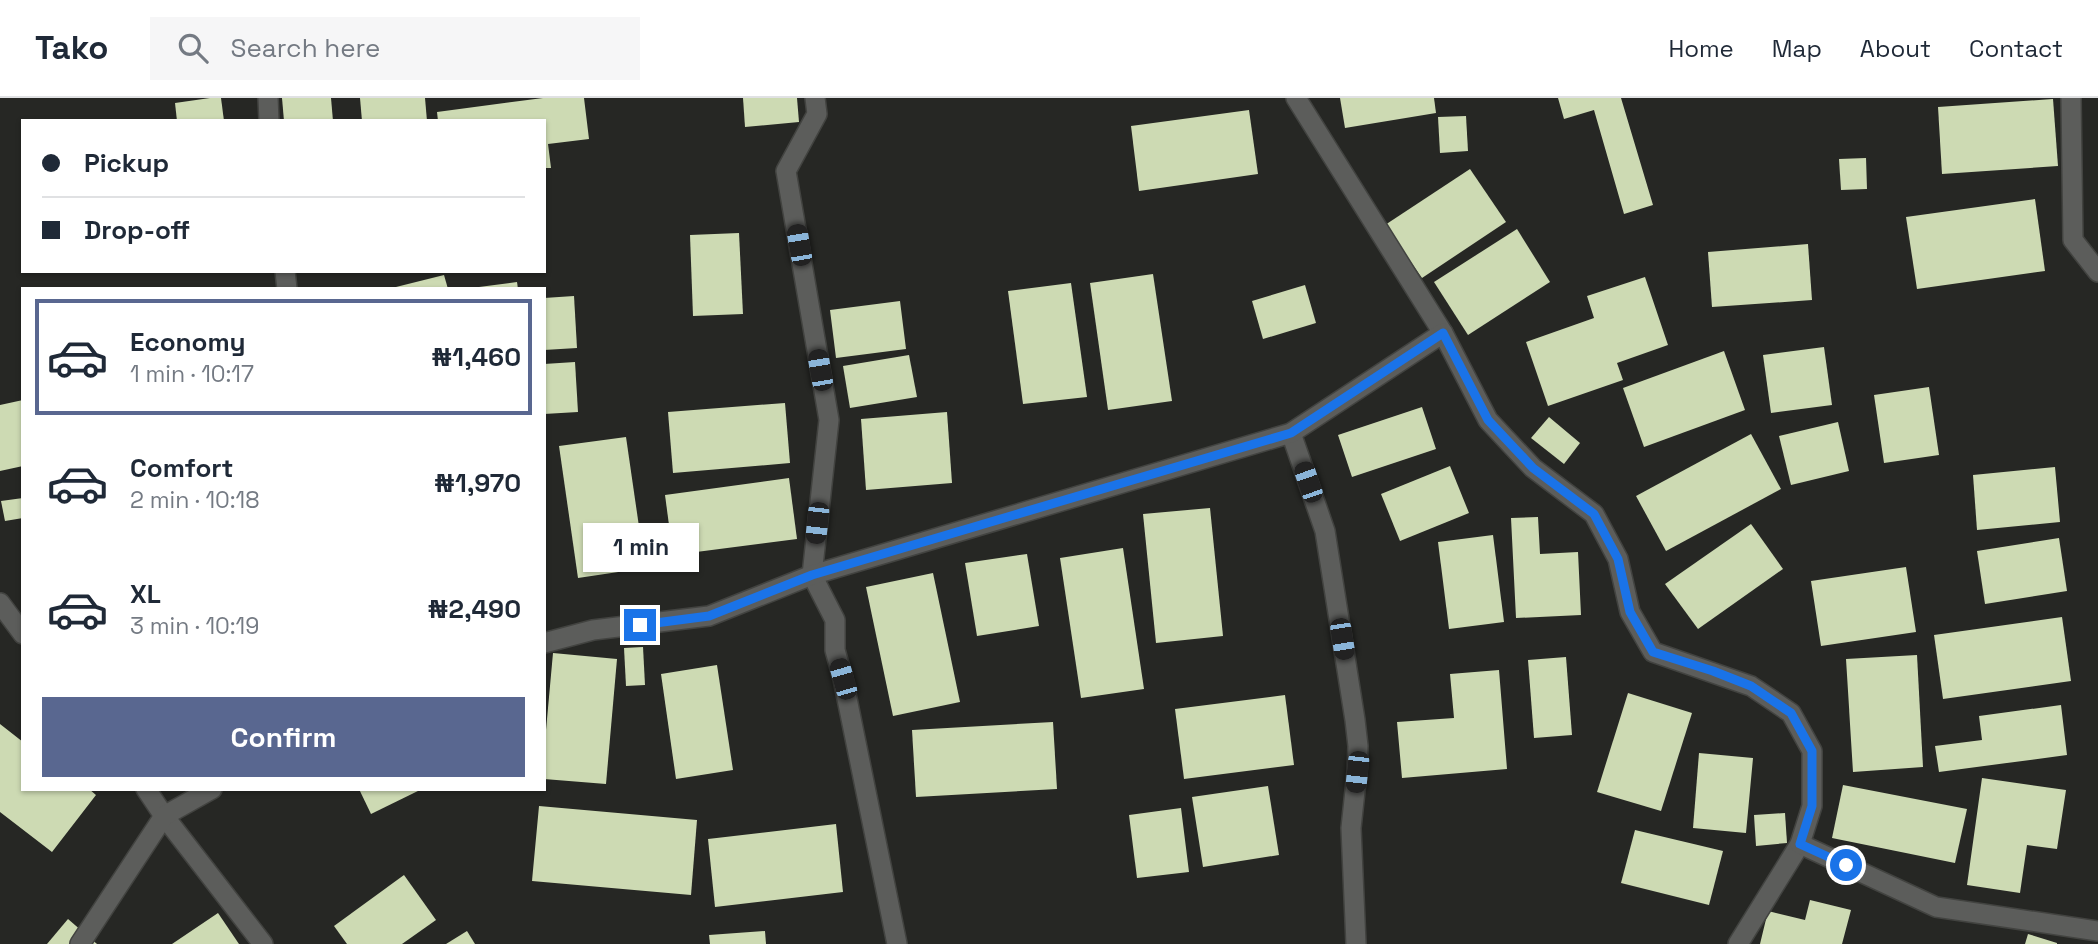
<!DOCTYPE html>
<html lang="en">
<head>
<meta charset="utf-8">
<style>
  :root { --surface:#fff; --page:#f6f6f7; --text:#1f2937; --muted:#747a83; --line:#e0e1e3; --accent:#596790 }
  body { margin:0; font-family:"Space Grotesk",sans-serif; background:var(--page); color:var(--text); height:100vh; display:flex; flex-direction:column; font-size:26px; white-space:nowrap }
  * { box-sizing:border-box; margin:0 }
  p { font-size:23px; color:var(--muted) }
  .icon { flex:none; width:38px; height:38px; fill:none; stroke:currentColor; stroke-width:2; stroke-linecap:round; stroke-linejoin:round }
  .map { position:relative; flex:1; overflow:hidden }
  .panel { position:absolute; left:21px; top:189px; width:525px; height:504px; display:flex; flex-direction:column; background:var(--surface); border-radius:0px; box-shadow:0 2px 5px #0004 }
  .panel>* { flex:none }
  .guide { position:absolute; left:21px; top:21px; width:525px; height:154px; border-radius:0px; box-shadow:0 2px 5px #0004; display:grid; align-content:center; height:154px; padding:0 21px; background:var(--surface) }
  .end { position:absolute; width:32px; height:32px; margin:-16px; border:9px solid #1a73e8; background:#fff; box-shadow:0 0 0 4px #fff }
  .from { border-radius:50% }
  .bubble { position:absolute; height:49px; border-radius:0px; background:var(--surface); box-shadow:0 2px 5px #0004; font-size:23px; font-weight:800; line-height:49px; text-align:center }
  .car { position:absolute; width:21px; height:42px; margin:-21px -10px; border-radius:9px; box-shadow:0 0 5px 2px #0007; background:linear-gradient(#222 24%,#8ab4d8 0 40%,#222 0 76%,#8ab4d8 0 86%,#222 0) }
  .guide b { display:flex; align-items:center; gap:24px; height:66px; font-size:26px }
  .guide b+b { border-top:2px solid var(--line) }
  .guide i { width:18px; height:18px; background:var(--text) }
  ul { padding:12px 0 0; list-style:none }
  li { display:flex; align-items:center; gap:21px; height:116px; margin:0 14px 10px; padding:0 7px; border:4px solid transparent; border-radius:0px }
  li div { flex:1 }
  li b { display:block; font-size:26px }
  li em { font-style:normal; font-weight:800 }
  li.active { border-color:var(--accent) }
  li>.icon { width:63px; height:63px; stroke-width:1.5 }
  .action { display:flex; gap:14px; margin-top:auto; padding:14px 21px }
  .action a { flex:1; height:80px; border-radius:0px; background:var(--accent); color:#fff; font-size:28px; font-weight:800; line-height:80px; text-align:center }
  header { display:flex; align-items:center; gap:42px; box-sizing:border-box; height:98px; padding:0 35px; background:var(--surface); border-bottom:2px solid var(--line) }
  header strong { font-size:33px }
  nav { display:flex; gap:38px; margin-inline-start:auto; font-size:24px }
  .search { width:490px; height:63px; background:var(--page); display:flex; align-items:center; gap:18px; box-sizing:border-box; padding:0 24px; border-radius:0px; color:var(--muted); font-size:26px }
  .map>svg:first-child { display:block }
  .building { fill:#cddab3 }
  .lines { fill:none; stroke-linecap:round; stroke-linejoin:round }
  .minor-casing { stroke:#424340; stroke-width:22 }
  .minor { stroke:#5c5d5b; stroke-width:19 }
  .route { stroke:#1a73e8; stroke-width:9 }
</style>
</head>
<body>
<header>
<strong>Tako</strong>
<div class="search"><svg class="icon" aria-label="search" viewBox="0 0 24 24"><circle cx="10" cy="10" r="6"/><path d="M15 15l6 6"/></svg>Search here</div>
<nav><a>Home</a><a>Map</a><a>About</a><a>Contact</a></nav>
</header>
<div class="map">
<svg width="2098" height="846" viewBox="0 0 2098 846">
  <rect width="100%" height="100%" fill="#262724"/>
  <!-- building -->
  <g class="building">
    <path d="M210,0H221L224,23H177L175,5Z"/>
    <path d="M282,0H331L333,23H284Z"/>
    <path d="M360,0H425L427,23H362Z"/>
    <path d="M543,0H584L589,41L548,46L551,70H544V23H438L437,14Z"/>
    <path d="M743,0H797L799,24L745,29Z"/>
    <path d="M1340,0H1434L1436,15L1345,30Z"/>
    <path d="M1558,0H1621L1653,107L1624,116L1594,12L1564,21Z"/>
    <path d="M2053,1L2058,68L1942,76L1938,9Z"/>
    <path d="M1249,12L1258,76L1139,93L1131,28Z"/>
    <path d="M1466,18L1468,53L1440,55L1438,19Z"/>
    <path d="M1866,60L1867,91L1841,92L1839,61Z"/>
    <path d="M1470,71L1506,124L1422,180L1385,127Z"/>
    <path d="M2035,101L2045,173L1917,191L1906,119Z"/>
    <path d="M1517,131L1550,184L1468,237L1434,184Z"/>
    <path d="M739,135L743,216L693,218L690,137Z"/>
    <path d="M1808,146L1812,202L1712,209L1708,154Z"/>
    <path d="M1153,176L1172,303L1108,312L1090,185Z"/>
    <path d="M444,177L448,191H392V190Z"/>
    <path d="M1645,179L1668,247L1617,265L1623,282L1548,308L1526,244L1594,220L1587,198Z"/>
    <path d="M517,184L518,191H479V189Z"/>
    <path d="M1071,185L1087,299L1023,306L1008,193Z"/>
    <path d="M1305,187L1316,225L1263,241L1252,203Z"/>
    <path d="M574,198L577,250L544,252V200Z"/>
    <path d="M900,203L906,251L836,260L830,212Z"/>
    <path d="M1824,249L1832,307L1771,315L1763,257Z"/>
    <path d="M1724,253L1745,312L1644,349L1623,290Z"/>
    <path d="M909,257L917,299L850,310L843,268Z"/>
    <path d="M575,264L578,314L544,316V266Z"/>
    <path d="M1929,289L1939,357L1884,365L1874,297Z"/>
    <path d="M23,302V368L0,373V307Z"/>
    <path d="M785,305L790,365L673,375L668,314Z"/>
    <path d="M1422,309L1436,351L1352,379L1338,337Z"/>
    <path d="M947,314L952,385L866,392L861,321Z"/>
    <path d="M1549,319L1580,345L1564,366L1531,340Z"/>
    <path d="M1838,324L1849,373L1791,387L1779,338Z"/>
    <path d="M1751,336L1781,391L1666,453L1636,398Z"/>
    <path d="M626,339L645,470L578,480L559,348Z"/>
    <path d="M1450,368L1469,415L1400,443L1381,396Z"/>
    <path d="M2055,369L2060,424L1977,432L1973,377Z"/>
    <path d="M789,380L797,441L673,457L665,397Z"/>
    <path d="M23,400V420L5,423L1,403Z"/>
    <path d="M1210,410L1223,538L1156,545L1143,416Z"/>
    <path d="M1538,419L1540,456L1578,454L1581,517L1516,520L1511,420Z"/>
    <path d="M1751,426L1783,471L1698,531L1665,486Z"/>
    <path d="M1493,437L1504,524L1449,531L1438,444Z"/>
    <path d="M2059,440L2067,493L1985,506L1977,453Z"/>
    <path d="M1123,450L1144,591L1081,600L1060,460Z"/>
    <path d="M1027,456L1039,528L977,538L965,465Z"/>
    <path d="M1906,469L1916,534L1821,548L1811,483Z"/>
    <path d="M933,475L960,604L893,618L866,489Z"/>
    <path d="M2062,519L2071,583L1943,601L1934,537Z"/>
    <path d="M643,549L645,587L626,588L624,550Z"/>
    <path d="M553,555L617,561L606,686L544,681V654Z"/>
    <path d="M1917,557L1923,669L1853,674L1846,561Z"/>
    <path d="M1566,559L1572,637L1534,640L1528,562Z"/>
    <path d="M717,567L733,672L676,681L661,576Z"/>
    <path d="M1499,572L1507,671L1402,680L1397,624L1454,620L1450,576Z"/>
    <path d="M1628,595L1692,615L1661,713L1597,694Z"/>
    <path d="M1285,597L1294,667L1184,681L1175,611Z"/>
    <path d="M2061,607L2067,657L1939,674L1935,648L1982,642L1979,618Z"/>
    <path d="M1053,624L1057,691L916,699L912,632Z"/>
    <path d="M0,626L23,644V691H89L96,697L52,754L0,714Z"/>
    <path d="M1699,655L1753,660L1746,735L1693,730Z"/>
    <path d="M1982,680L2066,692L2057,751L2027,747L2020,795L1967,787Z"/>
    <path d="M1843,687L1967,711L1955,765L1832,740Z"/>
    <path d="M1268,688L1279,757L1203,769L1192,699Z"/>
    <path d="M359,691H422L371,716Z"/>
    <path d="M539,708L697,722L691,797L532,783Z"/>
    <path d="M1181,710L1189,774L1137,780L1129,717Z"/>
    <path d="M1785,715L1787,745L1756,748L1754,717Z"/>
    <path d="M836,726L843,794L715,809L708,741Z"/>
    <path d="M1635,732L1723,753L1709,807L1621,785Z"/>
    <path d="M404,777L436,822L402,846H347L334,828Z"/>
    <path d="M1810,802L1851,812L1842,846H1760L1768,813L1805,822Z"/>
    <path d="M218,815L239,846H172Z"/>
    <path d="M68,821L97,846H47Z"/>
    <path d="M467,833L475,846H446Z"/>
    <path d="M765,833L766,846H710L709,837Z"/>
    <path d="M2028,836L2057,845V846H2025Z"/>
  </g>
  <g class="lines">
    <!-- minor casing -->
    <g class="minor-casing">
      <g id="minor">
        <path d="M268,0L269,23"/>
        <path d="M815,0L817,16L786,73L829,322L812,477L835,522V552L843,581L897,846"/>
        <path d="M1296,0L1443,235L1488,322L1533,370L1594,416L1618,461L1630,514L1653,554L1751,588L1791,615L1812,653V708L1800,746L1738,846"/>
        <path d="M2071,0L2073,142L2098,174"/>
        <path d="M285,173L287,191"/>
        <path d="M1291,335L1325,433L1355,622L1358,648L1357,674L1351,730L1356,846"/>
        <path d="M0,505L23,536"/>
        <path d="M544,545L593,532L709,518L812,477L1291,335L1443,235"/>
        <path d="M146,691L164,718L263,846"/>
        <path d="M1800,746L1936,809L2098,833"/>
        <path d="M80,846L164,718L212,691"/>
      </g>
    </g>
    <!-- minor -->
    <use href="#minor" class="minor"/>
  </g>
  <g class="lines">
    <!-- route -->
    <path class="route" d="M640,527L709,518L812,477L1291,335L1443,235L1488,322L1533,370L1594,416L1618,461L1630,514L1653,554L1713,573L1751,588L1791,615L1812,653V708L1800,746L1846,767"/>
  </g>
</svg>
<i class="end from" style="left:1846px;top:767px"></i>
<i class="end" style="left:640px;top:527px"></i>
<div class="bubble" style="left:583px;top:425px;width:116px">1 min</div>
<i class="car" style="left:799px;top:147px;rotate:350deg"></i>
<i class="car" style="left:820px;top:272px;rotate:350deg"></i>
<i class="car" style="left:1308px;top:384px;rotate:341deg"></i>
<i class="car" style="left:817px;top:425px;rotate:186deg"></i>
<i class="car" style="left:1342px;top:541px;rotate:171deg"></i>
<i class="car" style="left:843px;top:581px;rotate:344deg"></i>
<i class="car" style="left:1357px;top:674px;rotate:186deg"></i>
<div class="guide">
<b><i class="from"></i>Pickup</b>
<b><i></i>Drop-off</b>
</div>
<section class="panel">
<ul>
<li class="active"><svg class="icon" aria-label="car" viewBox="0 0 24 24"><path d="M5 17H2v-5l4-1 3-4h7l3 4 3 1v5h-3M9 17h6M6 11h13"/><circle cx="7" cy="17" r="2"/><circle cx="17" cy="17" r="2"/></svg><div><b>Economy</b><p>1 min · 10:17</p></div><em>₦1,460</em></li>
<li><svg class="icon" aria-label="car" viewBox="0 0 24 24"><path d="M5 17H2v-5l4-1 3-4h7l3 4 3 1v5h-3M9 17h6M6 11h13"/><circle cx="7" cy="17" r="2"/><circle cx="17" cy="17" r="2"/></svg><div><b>Comfort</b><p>2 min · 10:18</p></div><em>₦1,970</em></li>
<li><svg class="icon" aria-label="car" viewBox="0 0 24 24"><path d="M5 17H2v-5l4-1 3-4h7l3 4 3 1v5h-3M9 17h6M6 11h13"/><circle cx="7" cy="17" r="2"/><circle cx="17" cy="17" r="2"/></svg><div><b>XL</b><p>3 min · 10:19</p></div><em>₦2,490</em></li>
</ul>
<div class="action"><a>Confirm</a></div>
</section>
</div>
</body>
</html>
